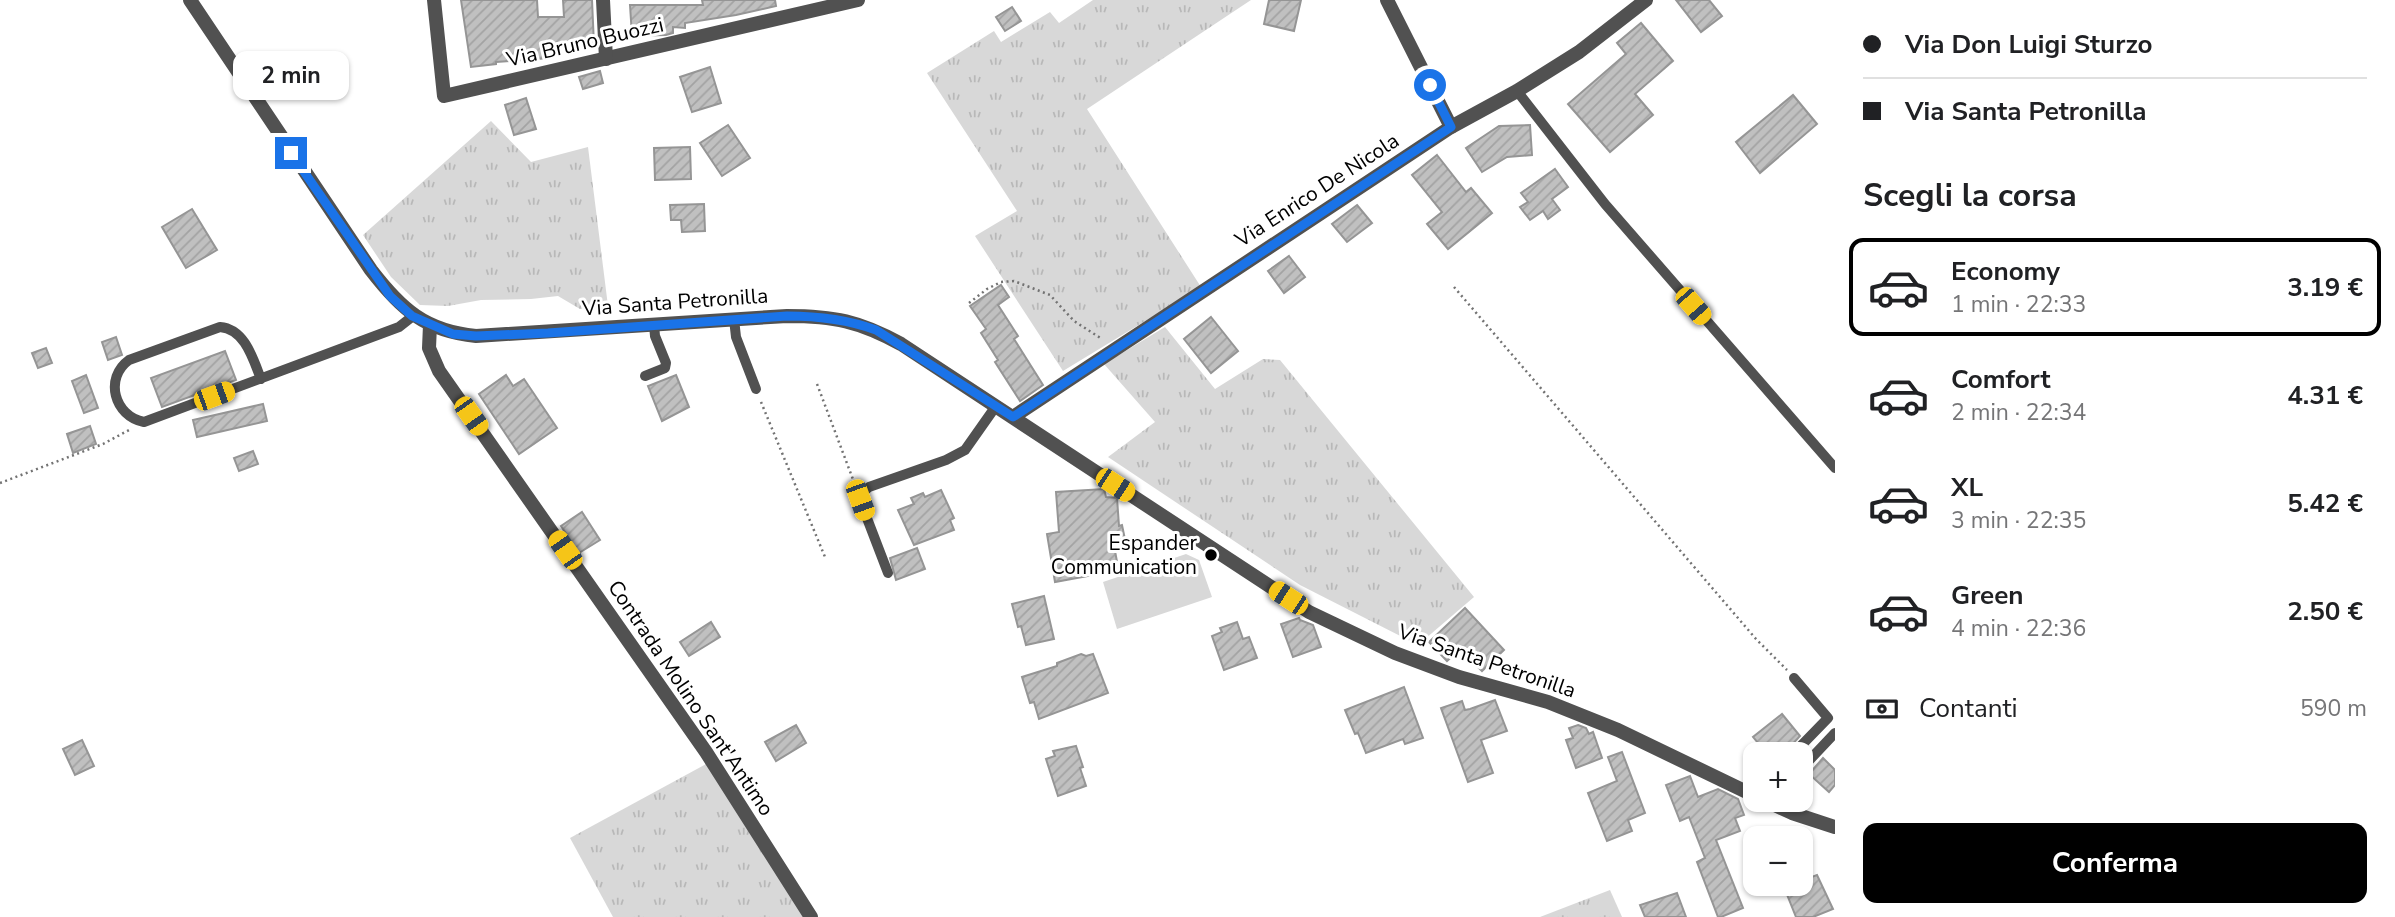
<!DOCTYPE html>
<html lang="it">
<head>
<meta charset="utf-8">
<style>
  :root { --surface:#fff; --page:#f6f6f6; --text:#202124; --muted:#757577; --line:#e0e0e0; --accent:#000 }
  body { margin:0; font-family:"Nunito Sans",sans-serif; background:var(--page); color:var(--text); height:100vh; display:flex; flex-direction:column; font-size:26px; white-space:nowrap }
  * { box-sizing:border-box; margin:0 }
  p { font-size:23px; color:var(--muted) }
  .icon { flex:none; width:38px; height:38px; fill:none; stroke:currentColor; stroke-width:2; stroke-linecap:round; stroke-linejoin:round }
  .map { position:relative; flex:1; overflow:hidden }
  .details { display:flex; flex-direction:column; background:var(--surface); width:560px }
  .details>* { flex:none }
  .hud { display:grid; align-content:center; height:154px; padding:0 28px; background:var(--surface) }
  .controls { position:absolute; left:1743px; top:742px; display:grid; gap:14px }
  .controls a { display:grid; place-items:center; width:70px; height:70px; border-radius:14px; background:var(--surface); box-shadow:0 2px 5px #0004; font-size:35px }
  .end { position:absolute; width:32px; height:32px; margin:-16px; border:9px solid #1a73e8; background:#fff; box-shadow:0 0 0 4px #fff }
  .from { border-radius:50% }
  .bubble { position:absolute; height:49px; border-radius:14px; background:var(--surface); box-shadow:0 2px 5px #0004; font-size:23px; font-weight:700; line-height:49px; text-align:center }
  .car { position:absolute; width:21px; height:42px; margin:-21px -10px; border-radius:9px; box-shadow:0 0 5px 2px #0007; background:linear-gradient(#f5c518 24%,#345 0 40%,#f5c518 0 76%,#345 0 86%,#f5c518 0) }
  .hud b { display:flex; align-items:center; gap:24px; height:66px; font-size:26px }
  .hud b+b { border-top:2px solid var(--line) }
  .hud i { width:18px; height:18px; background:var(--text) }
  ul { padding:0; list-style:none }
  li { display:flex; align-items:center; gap:21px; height:98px; margin:0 14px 10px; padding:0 14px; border:4px solid transparent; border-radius:14px }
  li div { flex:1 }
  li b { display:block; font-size:26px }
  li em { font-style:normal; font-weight:700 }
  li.on { border-color:var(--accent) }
  li>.icon { width:63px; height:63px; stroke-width:1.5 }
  h2 { padding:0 28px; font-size:32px; line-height:84px }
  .pay { display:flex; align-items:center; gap:18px; height:77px; padding:0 28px; font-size:26px }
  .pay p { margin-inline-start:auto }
  .primary-button { display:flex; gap:14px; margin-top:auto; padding:14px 28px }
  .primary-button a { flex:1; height:80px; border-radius:14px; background:var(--accent); color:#fff; font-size:28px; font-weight:700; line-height:80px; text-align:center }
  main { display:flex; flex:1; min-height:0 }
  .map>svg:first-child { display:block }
  .grass { fill:url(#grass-tufts) }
  .garden { fill:#d8d8d8 }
  .building { fill:url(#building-hatch); stroke:#959595; stroke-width:2 }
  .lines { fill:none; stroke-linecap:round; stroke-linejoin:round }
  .path { stroke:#737373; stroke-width:2.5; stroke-dasharray:2 3.5; stroke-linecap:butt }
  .lane { stroke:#515151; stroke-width:10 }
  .street { stroke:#515151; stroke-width:14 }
  .route { stroke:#1a73e8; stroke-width:9 }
  .poi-dot { fill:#000; stroke:#fff; stroke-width:2.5 }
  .labels { text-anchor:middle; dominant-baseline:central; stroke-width:6; stroke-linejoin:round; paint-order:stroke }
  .street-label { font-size:21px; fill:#000; stroke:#fff }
  .poi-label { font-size:21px; fill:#000; stroke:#fff; text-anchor:end }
</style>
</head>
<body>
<main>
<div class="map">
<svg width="1835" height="917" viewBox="0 0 1835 917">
  <defs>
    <pattern id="grass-tufts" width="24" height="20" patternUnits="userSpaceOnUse" patternTransform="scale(1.75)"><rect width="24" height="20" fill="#d8d8d8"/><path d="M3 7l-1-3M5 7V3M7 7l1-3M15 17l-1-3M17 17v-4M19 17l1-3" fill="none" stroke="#b8b8b8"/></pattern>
    <pattern id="building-hatch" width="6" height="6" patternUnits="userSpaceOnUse" patternTransform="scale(1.75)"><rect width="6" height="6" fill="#c0c0c0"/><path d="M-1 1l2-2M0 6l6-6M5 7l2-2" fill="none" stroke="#a3a3a3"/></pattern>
  </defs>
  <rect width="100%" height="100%" fill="#fff"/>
  <!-- grass -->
  <g class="grass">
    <path d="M1093,0H1251L1087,109L1201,287L1063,371L975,236L1017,211L927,73L994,31L1001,42L1050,12L1059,23Z"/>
    <path d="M491,121L531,162L588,147L608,306L580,309L558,296L531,299L481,300L448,306L420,305L391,277L363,235Z"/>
    <path d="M1165,327L1215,389L1263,359L1280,360L1474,597L1418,645L1300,585L1108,457L1155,422L1104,364Z"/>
    <path d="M708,763L808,917H613L570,838Z"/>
    <path d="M1610,890L1622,917H1540Z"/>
  </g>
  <!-- garden -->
  <path class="garden" d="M1186,554L1199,560L1212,597L1117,629L1103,582Z"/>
  <!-- building -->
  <g class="building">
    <path d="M461,0H537L538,17H564L563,0H592L594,45L550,47V58L496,62V64L471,67Z"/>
    <path d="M702,0H775L776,6L736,15L685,23V28L673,27V33L666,35L632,36L630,5H703Z"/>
    <path d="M1269,0H1301L1294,31L1264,24Z"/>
    <path d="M1676,0H1709L1722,16L1701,32Z"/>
    <path d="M1012,7L1021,21L1005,31L996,17Z"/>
    <path d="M1641,23L1673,61L1635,94L1653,115L1610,152L1568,104L1626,54L1617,43Z"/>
    <path d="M710,67L721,103L692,112L680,77Z"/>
    <path d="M600,71L603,83L583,89L579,77Z"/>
    <path d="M1793,95L1817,124L1760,173L1736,142Z"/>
    <path d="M526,98L536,129L514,135L505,105Z"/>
    <path d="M728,125L750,158L722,176L700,143Z"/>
    <path d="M1530,125L1532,155L1507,157L1482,172L1466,148L1499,126Z"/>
    <path d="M690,147L691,179L655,180L654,148Z"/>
    <path d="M1437,155L1466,192L1471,188L1492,213L1448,249L1427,224L1442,212L1412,175Z"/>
    <path d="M1555,169L1568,187L1552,199L1560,210L1548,219L1543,211L1530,220L1520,207L1528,202L1521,193Z"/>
    <path d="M704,204L705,231L682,232L681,220H671L670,205Z"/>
    <path d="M1357,205L1372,223L1347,242L1332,224Z"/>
    <path d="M192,209L217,250L186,268L162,227Z"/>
    <path d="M1289,256L1305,277L1284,293L1268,271Z"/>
    <path d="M1001,285L1009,297L998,305L1018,336L1014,339L1043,385L1020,401L995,362L998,360L981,333L986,329L970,306Z"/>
    <path d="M1211,317L1238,351L1211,373L1184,339Z"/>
    <path d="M116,337L122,355L108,360L102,342Z"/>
    <path d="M46,348L52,363L38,368L32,353Z"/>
    <path d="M225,351L236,380L162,407L151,378Z"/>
    <path d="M86,375L98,408L84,413L72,381Z"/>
    <path d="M506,375L513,386L524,379L557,428L519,454L479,394Z"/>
    <path d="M676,375L689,407L662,421L648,386Z"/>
    <path d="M263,404L267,421L197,437L193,420Z"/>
    <path d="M90,426L96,444L73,453L67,434Z"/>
    <path d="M253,451L258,464L239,471L234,458Z"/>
    <path d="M1104,489L1106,497L1117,498L1119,526L1122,525L1127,549L1115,551L1118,567H1114L1115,571L1055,582L1047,534L1059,532L1056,492Z"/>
    <path d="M941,490L954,518L950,520L954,530L914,545L898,510L914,504L911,498L923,493L925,497Z"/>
    <path d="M582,512L600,540L579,553L561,526Z"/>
    <path d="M917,548L925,569L896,580L890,558Z"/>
    <path d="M1044,596L1054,639L1026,645L1021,626L1018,627L1012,604Z"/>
    <path d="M1465,608L1504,650L1482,671L1460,649L1447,661L1429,642Z"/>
    <path d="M1299,618L1300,620L1313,625L1321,647L1293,657L1281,624Z"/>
    <path d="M711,622L720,637L689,656L680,642Z"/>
    <path d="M1237,622L1243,639L1249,637L1257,658L1224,670L1212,636L1222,632L1220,628Z"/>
    <path d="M1081,654L1086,656L1093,654L1108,693L1039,719L1034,702L1030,703L1022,677L1057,666V663Z"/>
    <path d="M1404,687L1423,738L1405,744L1403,739L1366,753L1358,733L1355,734L1345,710Z"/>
    <path d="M1495,700L1507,731L1481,740L1493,773L1468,782L1441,708L1462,701L1465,710L1470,709Z"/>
    <path d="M1782,714L1800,736L1788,749L1786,754H1767L1753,737Z"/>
    <path d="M796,725L806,743L776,761L765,742Z"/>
    <path d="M1578,725L1586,728L1589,734L1593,732L1602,758L1576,768L1566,740L1573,738L1569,728Z"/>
    <path d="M82,740L94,766L75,775L63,749Z"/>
    <path d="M1076,746L1083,767L1080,768L1086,786L1058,796L1046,759L1055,756L1053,751Z"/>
    <path d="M1622,752L1645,813L1628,820L1632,831L1607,841L1588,793L1617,781L1608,757Z"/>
    <path d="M1823,758L1835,770V785L1829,792L1809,774Z"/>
    <path d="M1690,776L1698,797L1718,789L1738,799L1744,815L1735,818L1740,831L1716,840L1743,908L1721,917H1718L1697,862L1705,858L1689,817L1680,821L1666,785Z"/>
    <path d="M1817,875L1833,909L1813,917H1796L1784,887L1801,884V881Z"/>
    <path d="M1677,893L1686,917H1645L1640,905Z"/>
  </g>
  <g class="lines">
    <!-- path -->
    <g class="path">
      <path d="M1454,287L1756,639L1787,670"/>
      <path d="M969,303L987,289L1001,282L1014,281L1050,295L1074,321L1102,339"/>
      <path d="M817,384L854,482"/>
      <path d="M761,402L825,557"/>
      <path d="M0,483L103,444L129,430"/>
    </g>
    <!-- lane -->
    <g class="lane">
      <path d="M1517,91L1605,204L1835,468"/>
      <path d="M734,319L736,337L756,389"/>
      <path d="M645,376L665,368L666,363L655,336L654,325"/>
      <path d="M261,379C253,359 245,329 220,327L129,360C104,378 114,416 144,422L399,327L413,316"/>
      <path d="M888,573L860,500L862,493L869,487L946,460L965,450L996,406"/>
      <path d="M1793,754L1828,718L1794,678"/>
      <path d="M1801,769L1835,733"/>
    </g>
    <!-- street -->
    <g class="street">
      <path d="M190,0L371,270C401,309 425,331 476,336L787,316C834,316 859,321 901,344L1309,612L1395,653L1459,677L1548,702L1618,730L1755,796"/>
      <path d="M434,0L444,96L858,0"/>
      <path d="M603,0L606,59"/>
      <path d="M1387,0L1451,127"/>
      <path d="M430,325L429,348L439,371L706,752L811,917"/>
      <path d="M1013,417L1451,127L1517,91L1579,52L1646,0"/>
      <path d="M1764,800L1792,813L1835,827"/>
    </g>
  </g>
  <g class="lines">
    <!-- route -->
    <path class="route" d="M291,153L390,296L412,316L453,334L476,336L548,333L787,316C818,316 846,319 876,330L1013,417L1451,127L1430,85"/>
  </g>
  <!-- markers -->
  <circle class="poi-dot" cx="1211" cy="555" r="7"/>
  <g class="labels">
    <!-- street labels -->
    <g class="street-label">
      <text transform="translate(585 42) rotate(-13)">Via Bruno Buozzi</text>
      <text transform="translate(1317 190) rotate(-33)">Via Enrico De Nicola</text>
      <text transform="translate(675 302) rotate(-4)">Via Santa Petronilla</text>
      <text transform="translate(1487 661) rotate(19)">Via Santa Petronilla</text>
      <text transform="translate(691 698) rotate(56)">Contrada Molino Sant'Antimo</text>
    </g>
    <!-- poi labels -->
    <g class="poi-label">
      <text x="1197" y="543">Espander<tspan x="1197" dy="24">Communication</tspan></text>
    </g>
  </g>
</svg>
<div class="controls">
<a>+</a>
<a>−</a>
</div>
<i class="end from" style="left:1430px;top:85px"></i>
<i class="end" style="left:291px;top:153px"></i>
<div class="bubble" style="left:233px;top:51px;width:116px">2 min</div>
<i class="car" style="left:1693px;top:306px;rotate:139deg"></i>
<i class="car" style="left:214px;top:396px;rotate:70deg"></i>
<i class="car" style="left:471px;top:416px;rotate:145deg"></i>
<i class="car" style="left:1115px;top:485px;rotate:123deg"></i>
<i class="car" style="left:860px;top:500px;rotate:160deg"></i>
<i class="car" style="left:565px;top:550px;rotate:325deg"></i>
<i class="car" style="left:1288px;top:598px;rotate:303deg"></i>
</div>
<section class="details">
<div class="hud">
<b><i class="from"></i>Via Don Luigi Sturzo</b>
<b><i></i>Via Santa Petronilla</b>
</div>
<h2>Scegli la corsa</h2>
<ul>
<li class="on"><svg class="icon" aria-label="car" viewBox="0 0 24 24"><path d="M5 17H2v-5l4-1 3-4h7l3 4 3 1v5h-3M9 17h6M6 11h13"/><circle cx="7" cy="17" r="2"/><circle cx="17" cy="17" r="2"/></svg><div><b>Economy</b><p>1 min · 22:33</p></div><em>3.19 €</em></li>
<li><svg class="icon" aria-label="car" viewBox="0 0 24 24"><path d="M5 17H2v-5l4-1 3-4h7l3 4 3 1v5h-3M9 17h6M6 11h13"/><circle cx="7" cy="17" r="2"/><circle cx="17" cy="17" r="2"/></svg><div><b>Comfort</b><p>2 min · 22:34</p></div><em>4.31 €</em></li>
<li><svg class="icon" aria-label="car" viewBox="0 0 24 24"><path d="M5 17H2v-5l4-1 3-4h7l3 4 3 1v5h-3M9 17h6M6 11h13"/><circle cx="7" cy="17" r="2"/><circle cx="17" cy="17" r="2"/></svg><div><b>XL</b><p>3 min · 22:35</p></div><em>5.42 €</em></li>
<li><svg class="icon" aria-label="car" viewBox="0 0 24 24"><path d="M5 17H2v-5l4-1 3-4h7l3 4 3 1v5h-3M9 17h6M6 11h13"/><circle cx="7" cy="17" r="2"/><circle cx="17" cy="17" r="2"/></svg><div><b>Green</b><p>4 min · 22:36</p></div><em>2.50 €</em></li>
</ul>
<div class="pay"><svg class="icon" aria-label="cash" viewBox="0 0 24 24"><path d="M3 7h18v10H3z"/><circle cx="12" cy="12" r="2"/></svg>Contanti<p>590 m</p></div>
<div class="primary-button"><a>Conferma</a></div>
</section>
</main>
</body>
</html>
